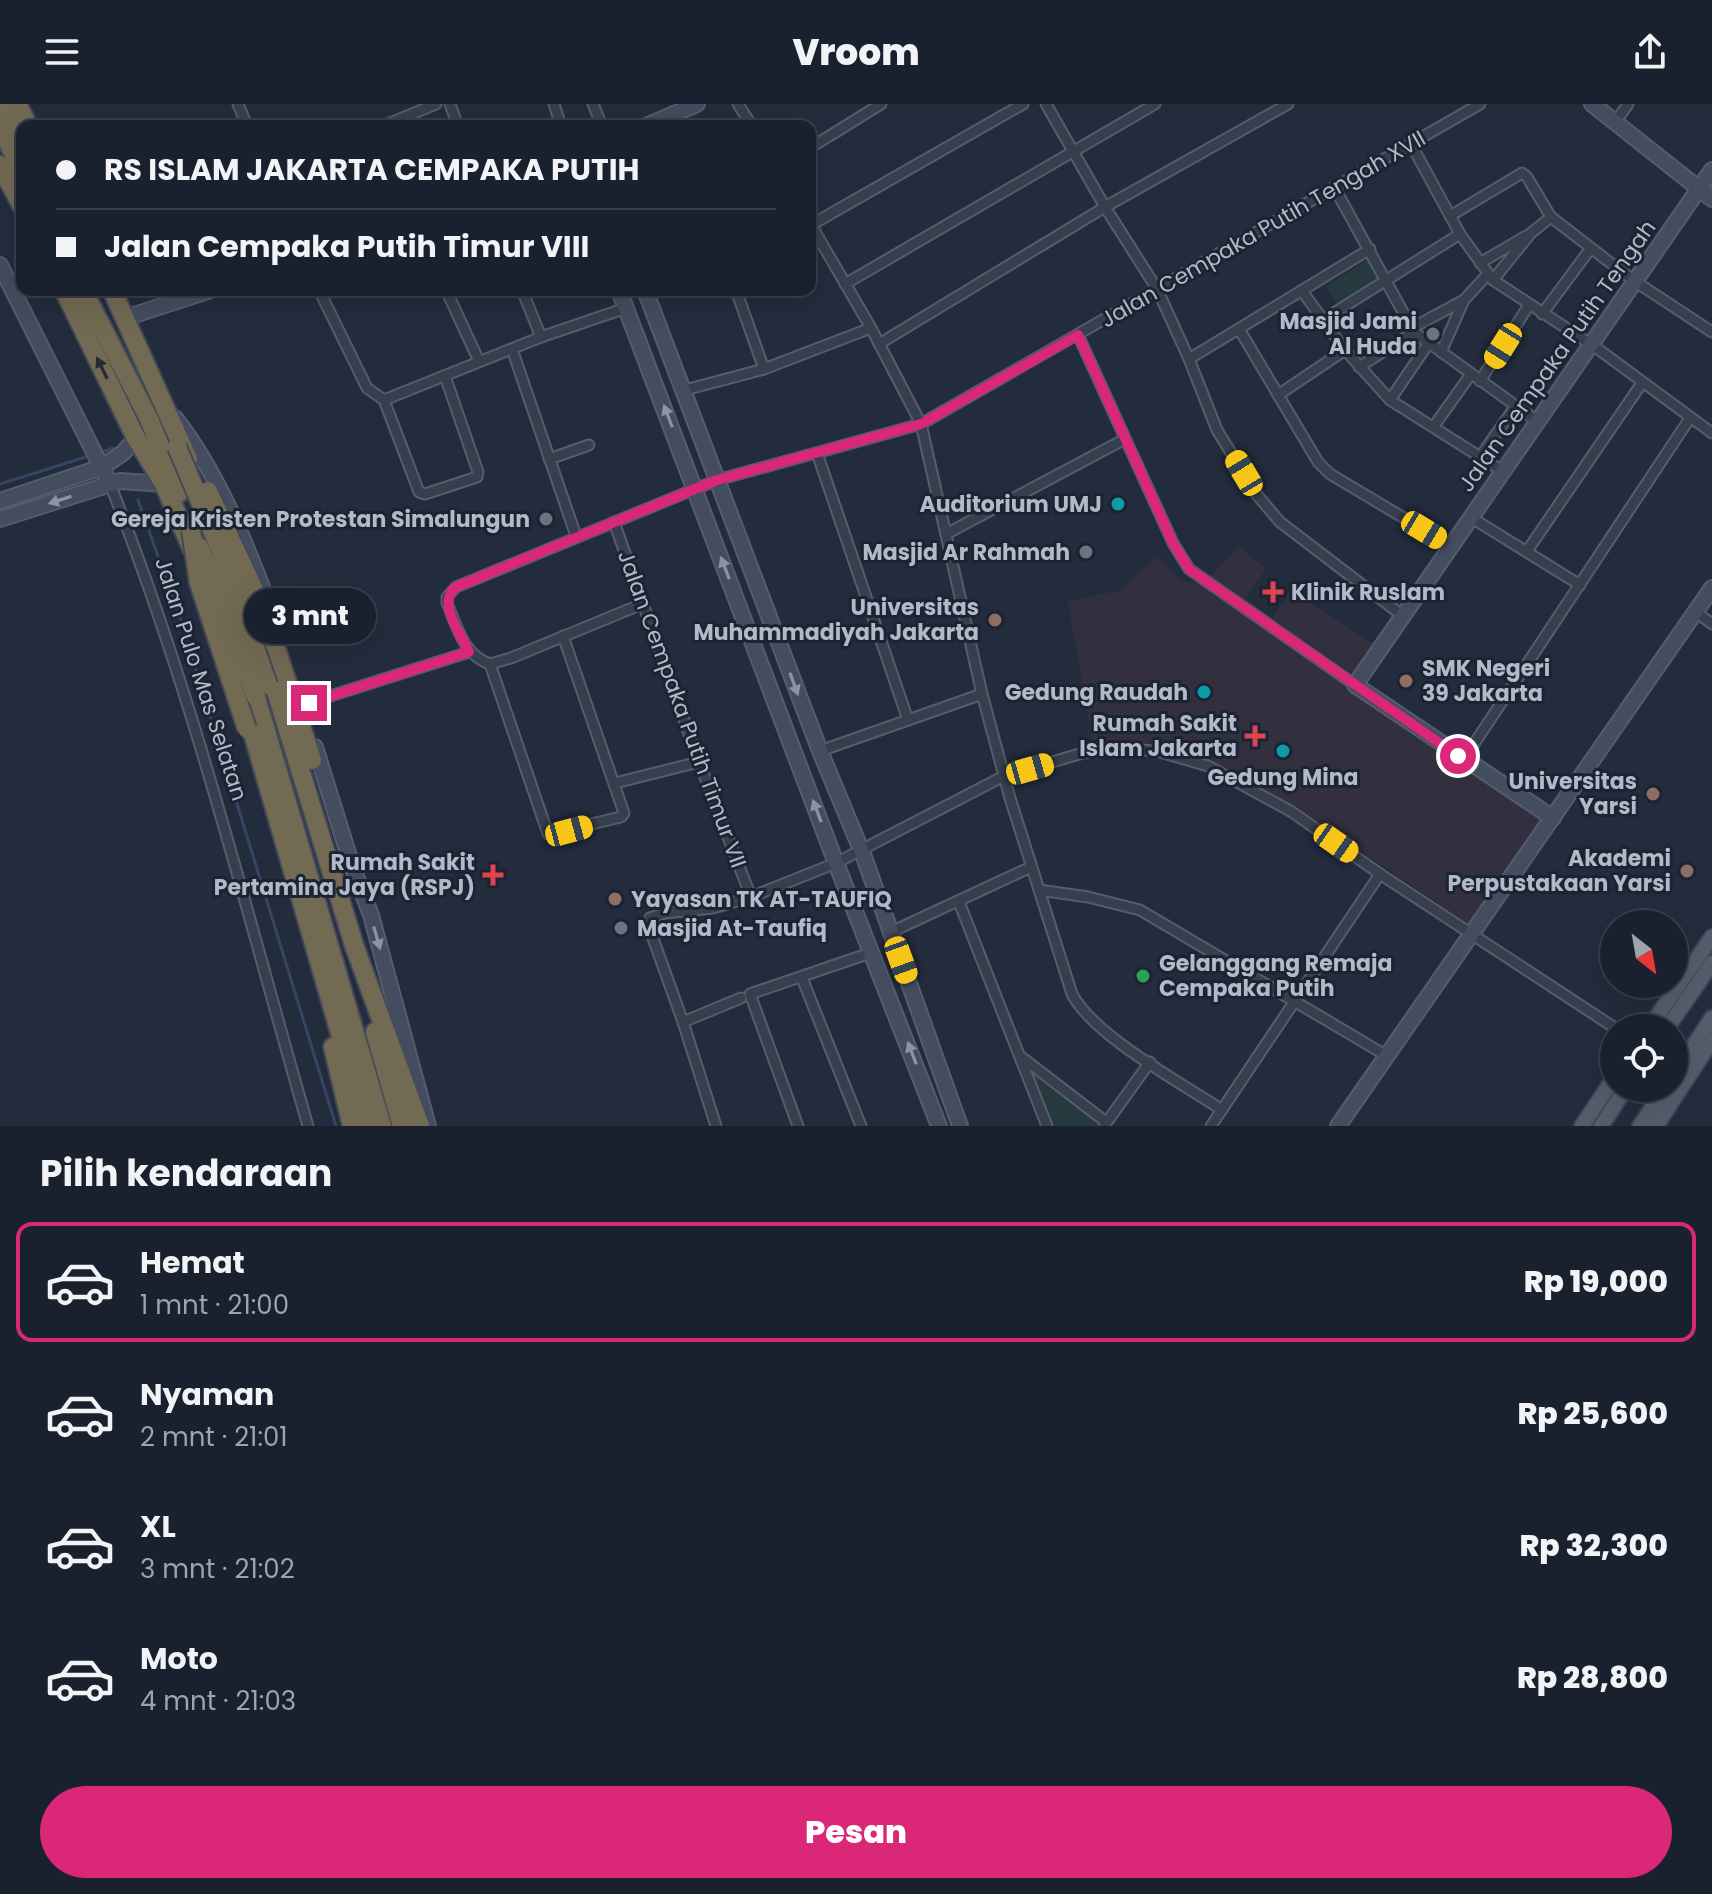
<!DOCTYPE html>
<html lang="id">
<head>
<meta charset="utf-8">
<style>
  :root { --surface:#1a212e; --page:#232936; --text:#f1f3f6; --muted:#9fa3aa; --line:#383e4a; --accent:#db2777 }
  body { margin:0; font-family:Poppins,sans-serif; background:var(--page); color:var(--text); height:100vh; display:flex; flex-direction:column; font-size:30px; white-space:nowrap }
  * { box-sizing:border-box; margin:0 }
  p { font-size:26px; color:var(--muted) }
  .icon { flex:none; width:44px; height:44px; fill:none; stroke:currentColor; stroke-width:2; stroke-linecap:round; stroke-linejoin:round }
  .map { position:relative; height:1022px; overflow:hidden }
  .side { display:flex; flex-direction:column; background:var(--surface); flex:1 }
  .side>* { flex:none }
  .top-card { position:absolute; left:16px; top:16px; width:800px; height:176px; border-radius:16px; box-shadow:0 8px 32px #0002,0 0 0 2px var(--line); display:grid; align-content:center; height:176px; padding:0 40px; background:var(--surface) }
  .needle { width:52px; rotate:149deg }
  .fabs { position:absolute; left:1600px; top:806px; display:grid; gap:16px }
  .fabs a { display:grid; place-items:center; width:88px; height:88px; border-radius:50%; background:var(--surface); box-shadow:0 8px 32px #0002,0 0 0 2px var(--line); font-size:40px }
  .end { position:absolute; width:36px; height:36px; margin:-18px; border:10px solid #db2777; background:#fff; box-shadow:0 0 0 4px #fff }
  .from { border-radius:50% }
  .bubble { position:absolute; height:56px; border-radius:28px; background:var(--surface); box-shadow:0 8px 32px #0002,0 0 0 2px var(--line); font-size:26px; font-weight:800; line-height:56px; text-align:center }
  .car { position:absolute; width:24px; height:48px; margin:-24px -12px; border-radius:10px; box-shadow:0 0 6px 2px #0007; background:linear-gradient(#f5c518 24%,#345 0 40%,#f5c518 0 76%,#345 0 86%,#f5c518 0) }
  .top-card b { display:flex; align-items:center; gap:28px; height:76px; font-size:30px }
  .top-card b+b { border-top:2px solid var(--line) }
  .top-card i { width:20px; height:20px; background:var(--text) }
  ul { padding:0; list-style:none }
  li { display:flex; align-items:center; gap:24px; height:120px; margin:0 16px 12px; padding:0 24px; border:4px solid transparent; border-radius:16px }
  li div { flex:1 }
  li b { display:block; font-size:30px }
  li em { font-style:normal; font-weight:800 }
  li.selected { border-color:var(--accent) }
  li>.icon { width:72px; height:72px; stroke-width:1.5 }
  h2 { padding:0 40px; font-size:36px; line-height:96px }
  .button { display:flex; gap:16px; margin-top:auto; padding:16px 40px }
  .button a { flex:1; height:92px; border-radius:48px; background:var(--accent); color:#fff; font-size:32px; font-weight:800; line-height:92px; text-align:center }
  header { display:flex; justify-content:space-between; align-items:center; height:104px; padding:0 40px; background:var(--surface); font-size:36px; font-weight:800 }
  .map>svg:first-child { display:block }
  .medical { fill:#322f3e }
  .green { fill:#25393e }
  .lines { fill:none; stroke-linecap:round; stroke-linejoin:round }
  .stream { stroke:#364564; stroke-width:3 }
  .street-casing { stroke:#555c6b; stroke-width:13 }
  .secondary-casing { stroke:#555c6b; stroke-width:18 }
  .primary-casing { stroke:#404756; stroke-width:18 }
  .highway-casing { stroke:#424958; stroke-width:22 }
  .street { stroke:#373e4d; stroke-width:9 }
  .secondary { stroke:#444c60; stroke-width:14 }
  .primary { stroke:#555d6d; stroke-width:14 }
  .highway { stroke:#736a53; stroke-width:18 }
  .highway-bridge-casing { stroke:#424958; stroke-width:22; stroke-linecap:butt }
  .highway-bridge { stroke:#736a53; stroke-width:18 }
  .oneway { fill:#252a35 }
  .oneway2 { fill:#8c93a4 }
  .route { stroke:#db2777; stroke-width:10 }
  .worship-dot { fill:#6b7280; stroke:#1c2332; stroke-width:3 }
  .culture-dot { fill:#0f9aa8; stroke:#1c2332; stroke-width:3 }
  .health-dot { fill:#e0444e; stroke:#1c2332; stroke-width:3 }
  .education-dot { fill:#8d6e63; stroke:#1c2332; stroke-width:3 }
  .leisure-dot { fill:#2e9e5b; stroke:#1c2332; stroke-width:3 }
  .labels { text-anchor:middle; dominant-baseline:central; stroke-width:6; stroke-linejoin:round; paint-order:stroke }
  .street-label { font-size:22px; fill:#b2b9c8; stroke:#1c2332 }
  .poi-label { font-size:22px; font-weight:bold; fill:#b2b9c8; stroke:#1c2332; text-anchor:end }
</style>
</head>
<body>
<header><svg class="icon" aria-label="menu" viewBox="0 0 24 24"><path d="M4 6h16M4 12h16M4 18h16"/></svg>Vroom<svg class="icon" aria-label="share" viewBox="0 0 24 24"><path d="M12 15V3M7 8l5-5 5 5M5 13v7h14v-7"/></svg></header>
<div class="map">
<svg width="1712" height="1022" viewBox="0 0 1712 1022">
  <rect width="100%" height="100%" fill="#232c3d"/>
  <!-- medical -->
  <path class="medical" d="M1238,442L1266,465L1246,494L1272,514L1291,487L1377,542L1348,586L1545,715L1471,822L1320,719L1236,670L1190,648L1146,639L1093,641L1068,498L1121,486L1157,452L1182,477L1196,478L1213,470Z"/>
  <!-- green -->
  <g class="green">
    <path d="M1367,156L1380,176L1338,202L1326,182Z"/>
    <path d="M1032,969L1099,1020L1098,1022H1054Z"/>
  </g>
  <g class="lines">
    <!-- stream -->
    <g class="stream">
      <path d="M100,349L113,344"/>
      <path d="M0,380L86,353"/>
      <path d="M138,396L179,511L336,1022"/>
    </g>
    <!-- street casing -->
    <g class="street-casing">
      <g id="street">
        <path d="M238,0L247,22"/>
        <path d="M450,0L458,22"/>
        <path d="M554,0L561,22"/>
        <path d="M593,0L602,22"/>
        <path d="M738,0L752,22"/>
        <path d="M1046,0L1105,103L1157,185L1189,255L1217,326L1257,391L1280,418L1403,512"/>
        <path d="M1614,20L1628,0"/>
        <path d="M383,22L436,0"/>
        <path d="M1411,40L1460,130L1493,176L1598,245L1712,329"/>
        <path d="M810,44L881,0"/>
        <path d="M1334,83L1414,228L1538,318"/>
        <path d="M1450,112L1522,69L1527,73L1551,113L1630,174L1712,228"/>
        <path d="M810,119L871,224L921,320L982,590L1010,694L1072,890C1094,932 1180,978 1222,1006"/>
        <path d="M811,121L1023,0"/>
        <path d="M1480,159L1526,132"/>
        <path d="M1493,176L1531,129L1551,113"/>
        <path d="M845,180L1155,0"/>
        <path d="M319,186L367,284L384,296L541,233L626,204"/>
        <path d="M446,186L479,257"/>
        <path d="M522,186L541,233"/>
        <path d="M736,186L764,265"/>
        <path d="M1302,187L1345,246L1390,296L1504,368"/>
        <path d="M1542,210L1591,144"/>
        <path d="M1321,217L1460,130"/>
        <path d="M1412,224L1464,196L1488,170"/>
        <path d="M1239,225L1318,358L1330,370L1451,442"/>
        <path d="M1078,231L1173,439L1189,465L1355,581"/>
        <path d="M879,240L1105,103L1288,0"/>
        <path d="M512,245L576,432"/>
        <path d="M1441,248L1464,196"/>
        <path d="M1189,255L1370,145"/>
        <path d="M1359,263L1414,228"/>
        <path d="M1480,277L1529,201"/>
        <path d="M681,287L764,265L871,224"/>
        <path d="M1278,291L1345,246"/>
        <path d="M384,296L419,388L425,390L477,373L478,368L445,272"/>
        <path d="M1390,296L1428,240"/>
        <path d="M1434,322L1471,270"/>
        <path d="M817,349L908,616"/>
        <path d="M1480,353L1515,303"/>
        <path d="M549,355L589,341"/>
        <path d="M110,380C193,588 246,807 308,1022"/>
        <path d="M1472,414L1580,481"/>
        <path d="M614,418L699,658L751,793"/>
        <path d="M946,430L1125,335"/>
        <path d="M1527,447L1642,279"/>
        <path d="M1696,508L1712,520"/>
        <path d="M490,560C463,551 457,522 447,499V493L456,483L717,376L921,320L1480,0"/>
        <path d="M490,560L548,730L621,713L624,709L563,532"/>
        <path d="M490,560L511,554L642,500"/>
        <path d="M302,601L469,548"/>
        <path d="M820,647L982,590"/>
        <path d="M1464,655L1690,314"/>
        <path d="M615,679L699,658"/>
        <path d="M1039,786L1088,793L1140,806L1387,952"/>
        <path d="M959,798L1047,1022"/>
        <path d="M891,828L1031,763"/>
        <path d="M802,874L861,1022"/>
        <path d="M683,918L741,894"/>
        <path d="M1020,952L1106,1018"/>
        <path d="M716,1022L683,918L650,826V814L665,809L713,804L751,793L836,759L1004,672L1083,649L1135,645L1160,648L1208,662L1292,708L1380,770L1615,924"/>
        <path d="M798,1022L750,890L873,848"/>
        <path d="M1104,1022L1150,958"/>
        <path d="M1211,1022L1380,770"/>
      </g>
    </g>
    <!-- secondary casing -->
    <g class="secondary-casing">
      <g id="secondary">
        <path d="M1592,0L1712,95"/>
        <path d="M646,22L697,0"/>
        <path d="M0,161L110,380"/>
        <path d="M619,186L836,759L939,1022"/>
        <path d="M645,186L820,647L864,753L960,1022"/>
        <path d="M125,214L211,186"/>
        <path d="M175,314C215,365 242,430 265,491"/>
        <path d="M0,397L102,363L123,349L136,334"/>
        <path d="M0,415L120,377L164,380"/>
        <path d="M315,643L352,762L371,811L428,1022"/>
        <path d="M1553,714L1355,581L1712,66"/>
        <path d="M1338,1022L1712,484"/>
      </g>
    </g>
    <!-- primary casing -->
    <g class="primary-casing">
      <g id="primary">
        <path d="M1649,924L1712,833"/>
        <path d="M1667,924L1712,859"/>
        <path d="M1674,971L1712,914"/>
        <path d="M1582,1022L1614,974"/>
        <path d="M1601,1022L1626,984"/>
        <path d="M1640,1022L1665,984"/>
        <path d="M1656,1022L1712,936"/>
      </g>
    </g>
    <!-- highway casing -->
    <g class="highway-casing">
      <g id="highway">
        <path d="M2,0L21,36"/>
        <path d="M17,0L28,22"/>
        <path d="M0,23L22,66"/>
        <path d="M0,61L22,102"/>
        <path d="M64,186L136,334L164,380L192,445"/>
        <path d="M83,186L149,315L179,389"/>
        <path d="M112,186L188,355"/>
        <path d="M275,541L312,656"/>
        <path d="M268,561L354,841L420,1022"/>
        <path d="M256,593L382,1022"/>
        <path d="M247,609L367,1022"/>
        <path d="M375,928L402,1022"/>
        <path d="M333,943L352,1022"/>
      </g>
    </g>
    <!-- street -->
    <use href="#street" class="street"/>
    <!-- secondary -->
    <use href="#secondary" class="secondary"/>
    <!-- primary -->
    <use href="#primary" class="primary"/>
    <!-- highway -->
    <use href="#highway" class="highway"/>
    <!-- highway-bridge casing -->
    <g class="highway-bridge-casing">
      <g id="highway-bridge">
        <path d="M177,343L228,464L268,581"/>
        <path d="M208,387L261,501L275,541"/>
        <path d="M191,426L199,479L247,625"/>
        <path d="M199,443L213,474L256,593"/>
      </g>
    </g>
    <!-- highway-bridge -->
    <use href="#highway-bridge" class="highway-bridge"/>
  </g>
  <!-- one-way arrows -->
  <defs><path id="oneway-solid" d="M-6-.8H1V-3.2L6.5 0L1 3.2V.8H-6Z" transform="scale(2)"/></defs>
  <use class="oneway" href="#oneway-solid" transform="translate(102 264) rotate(-116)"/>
  <g class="oneway2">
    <use href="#oneway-solid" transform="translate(668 312) rotate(-111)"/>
    <use href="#oneway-solid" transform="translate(60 396) rotate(162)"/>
    <use href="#oneway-solid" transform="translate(725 464) rotate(-111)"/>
    <use href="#oneway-solid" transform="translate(794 580) rotate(70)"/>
    <use href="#oneway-solid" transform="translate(817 707) rotate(-111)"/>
    <use href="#oneway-solid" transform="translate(377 834) rotate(74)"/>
    <use href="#oneway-solid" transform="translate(912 949) rotate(-111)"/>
  </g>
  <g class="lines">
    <!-- route -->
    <path class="route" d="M309,599L469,548C461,530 436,498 456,483L717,376L921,320L1078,231L1173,439L1189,465L1458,652"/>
  </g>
  <!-- markers -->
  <g class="worship-dot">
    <circle cx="1433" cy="230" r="8"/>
    <circle cx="546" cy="415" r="8"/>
    <circle cx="1086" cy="448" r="8"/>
    <circle cx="621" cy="824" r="8"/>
  </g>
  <g class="culture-dot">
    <circle cx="1118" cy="400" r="8"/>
    <circle cx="1204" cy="588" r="8"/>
    <circle cx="1283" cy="647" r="8"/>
  </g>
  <g class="health-dot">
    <path d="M1269 476h8v8h8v8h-8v8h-8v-8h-8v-8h8z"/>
    <path d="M1251 620h8v8h8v8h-8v8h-8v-8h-8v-8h8z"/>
    <path d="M489 759h8v8h8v8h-8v8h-8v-8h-8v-8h8z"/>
  </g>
  <g class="education-dot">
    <circle cx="995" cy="516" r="8"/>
    <circle cx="1406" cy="577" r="8"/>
    <circle cx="1653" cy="690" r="8"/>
    <circle cx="1687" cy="767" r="8"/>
    <circle cx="615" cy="795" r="8"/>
  </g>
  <circle class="leisure-dot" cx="1143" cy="872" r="8"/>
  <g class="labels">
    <!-- street labels -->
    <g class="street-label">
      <text transform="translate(1263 125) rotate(-30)">Jalan Cempaka Putih Tengah XVII</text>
      <text transform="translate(1557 252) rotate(-55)">Jalan Cempaka Putih Tengah</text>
      <text transform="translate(201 575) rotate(72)">Jalan Pulo Mas Selatan</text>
      <text transform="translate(682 605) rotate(70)">Jalan Cempaka Putih Timur VII</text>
    </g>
    <!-- poi labels -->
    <g class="poi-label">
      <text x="1417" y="217">Masjid Jami<tspan x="1417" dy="25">Al Huda</tspan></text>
      <text x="1102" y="400">Auditorium UMJ</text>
      <text x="530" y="415">Gereja Kristen Protestan Simalungun</text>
      <text x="1070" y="448">Masjid Ar Rahmah</text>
      <text x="1291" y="488" text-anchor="start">Klinik Ruslam</text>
      <text x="979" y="503">Universitas<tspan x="979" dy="25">Muhammadiyah Jakarta</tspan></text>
      <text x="1422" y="564" text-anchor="start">SMK Negeri<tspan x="1422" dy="25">39 Jakarta</tspan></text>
      <text x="1188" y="588">Gedung Raudah</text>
      <text x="1237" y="619">Rumah Sakit<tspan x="1237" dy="25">Islam Jakarta</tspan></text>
      <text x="1283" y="673" text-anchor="middle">Gedung Mina</text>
      <text x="1637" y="677">Universitas<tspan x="1637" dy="25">Yarsi</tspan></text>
      <text x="1671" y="754">Akademi<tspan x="1671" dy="25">Perpustakaan Yarsi</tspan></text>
      <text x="475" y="758">Rumah Sakit<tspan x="475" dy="25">Pertamina Jaya (RSPJ)</tspan></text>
      <text x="631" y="795" text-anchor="start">Yayasan TK AT-TAUFIQ</text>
      <text x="637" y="824" text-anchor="start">Masjid At-Taufiq</text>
      <text x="1159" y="859" text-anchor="start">Gelanggang Remaja<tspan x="1159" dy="25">Cempaka Putih</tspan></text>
    </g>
  </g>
</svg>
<div class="fabs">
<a><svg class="needle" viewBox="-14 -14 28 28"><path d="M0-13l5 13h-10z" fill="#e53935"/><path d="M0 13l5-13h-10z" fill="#9fa3aa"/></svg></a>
<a><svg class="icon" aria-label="locate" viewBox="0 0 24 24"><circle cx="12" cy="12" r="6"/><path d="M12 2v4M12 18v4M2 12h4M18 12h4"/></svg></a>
</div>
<i class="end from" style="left:1458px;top:652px"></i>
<i class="end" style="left:309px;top:599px"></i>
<div class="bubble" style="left:244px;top:484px;width:132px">3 mnt</div>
<i class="car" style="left:1503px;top:242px;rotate:212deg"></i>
<i class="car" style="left:1244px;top:369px;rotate:329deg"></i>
<i class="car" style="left:1424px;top:426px;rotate:121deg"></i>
<i class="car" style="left:1030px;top:665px;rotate:74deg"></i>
<i class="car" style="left:569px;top:727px;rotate:75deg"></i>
<i class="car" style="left:1336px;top:739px;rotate:125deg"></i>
<i class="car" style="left:901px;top:856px;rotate:160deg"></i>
<div class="top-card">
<b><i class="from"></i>RS ISLAM JAKARTA CEMPAKA PUTIH</b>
<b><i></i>Jalan Cempaka Putih Timur VIII</b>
</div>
</div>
<section class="side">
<h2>Pilih kendaraan</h2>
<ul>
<li class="selected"><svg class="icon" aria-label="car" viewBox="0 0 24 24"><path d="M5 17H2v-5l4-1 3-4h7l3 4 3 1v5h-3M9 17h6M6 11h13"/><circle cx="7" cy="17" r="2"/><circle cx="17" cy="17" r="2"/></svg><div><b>Hemat</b><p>1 mnt · 21:00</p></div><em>Rp 19,000</em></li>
<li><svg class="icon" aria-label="car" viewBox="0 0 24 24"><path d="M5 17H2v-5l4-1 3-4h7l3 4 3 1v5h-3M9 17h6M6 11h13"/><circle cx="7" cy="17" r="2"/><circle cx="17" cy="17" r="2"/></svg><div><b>Nyaman</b><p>2 mnt · 21:01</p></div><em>Rp 25,600</em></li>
<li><svg class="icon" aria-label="car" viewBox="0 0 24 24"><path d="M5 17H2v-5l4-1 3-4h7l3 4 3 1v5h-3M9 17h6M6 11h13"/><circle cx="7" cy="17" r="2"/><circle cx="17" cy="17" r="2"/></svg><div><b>XL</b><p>3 mnt · 21:02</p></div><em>Rp 32,300</em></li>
<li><svg class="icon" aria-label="car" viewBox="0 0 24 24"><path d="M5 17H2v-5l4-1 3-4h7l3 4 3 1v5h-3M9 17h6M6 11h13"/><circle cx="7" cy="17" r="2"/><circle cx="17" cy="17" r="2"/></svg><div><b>Moto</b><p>4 mnt · 21:03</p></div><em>Rp 28,800</em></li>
</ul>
<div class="button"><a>Pesan</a></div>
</section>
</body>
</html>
